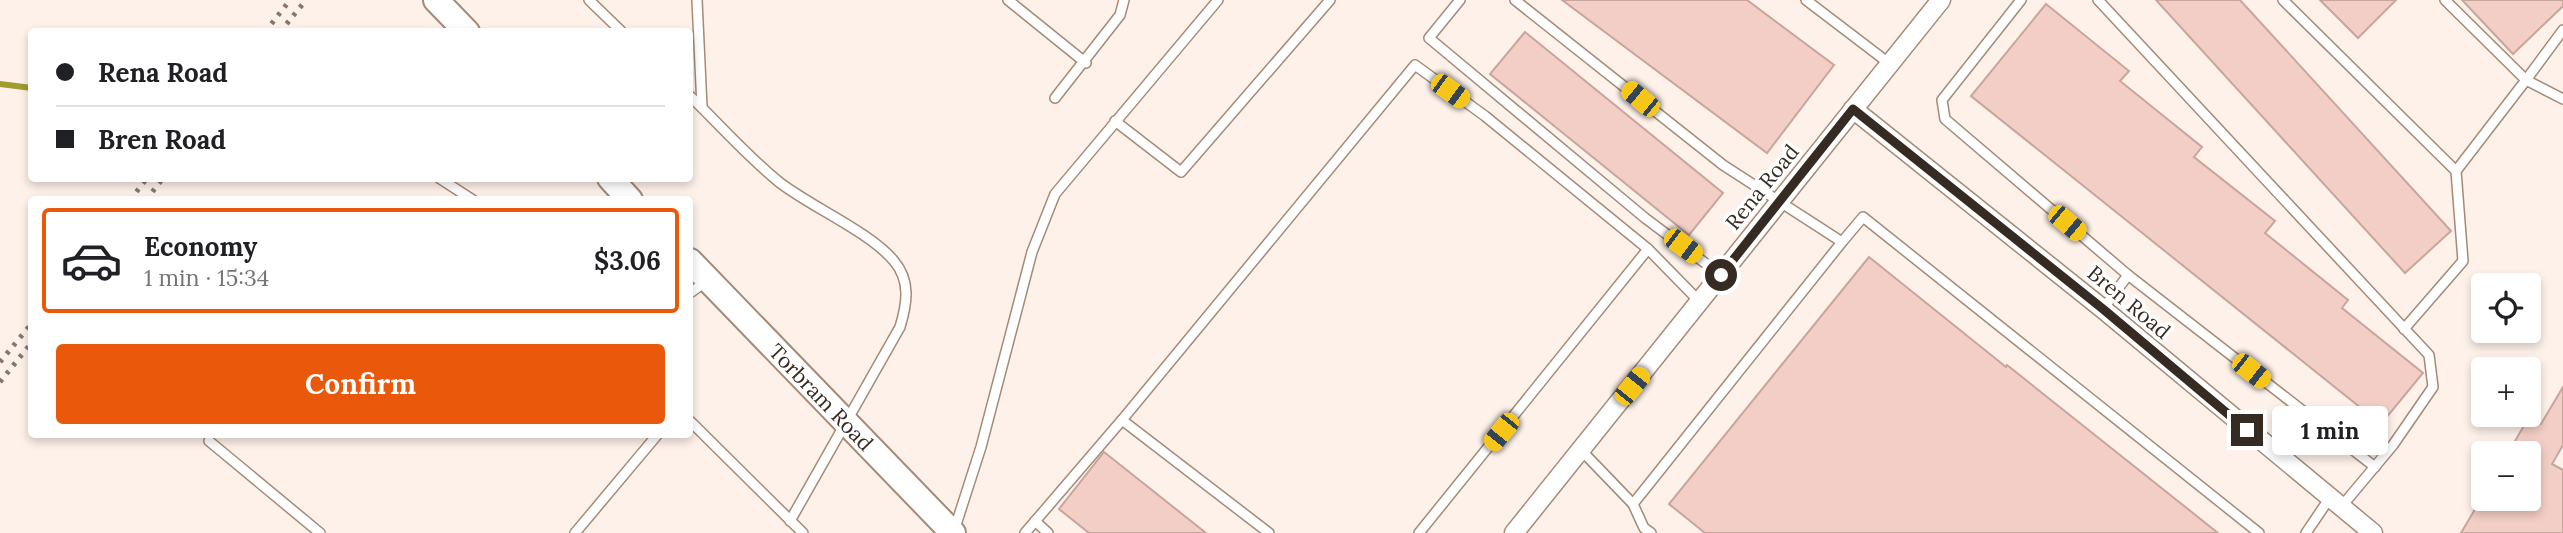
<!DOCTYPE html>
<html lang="en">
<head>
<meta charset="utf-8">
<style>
  :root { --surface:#fff; --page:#f2f2f2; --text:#202124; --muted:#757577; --line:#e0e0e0; --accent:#ea580c }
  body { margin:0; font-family:Lora,serif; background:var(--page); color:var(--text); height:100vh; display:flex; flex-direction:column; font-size:26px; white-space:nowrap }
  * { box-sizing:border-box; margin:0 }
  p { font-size:23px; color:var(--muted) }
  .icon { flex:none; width:38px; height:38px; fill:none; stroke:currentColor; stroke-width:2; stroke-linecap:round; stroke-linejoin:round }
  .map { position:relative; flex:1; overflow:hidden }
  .details { position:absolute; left:28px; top:196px; width:665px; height:242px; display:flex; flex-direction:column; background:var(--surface); border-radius:7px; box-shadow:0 4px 10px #0003 }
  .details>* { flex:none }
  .hud { position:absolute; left:28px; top:28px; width:665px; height:154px; border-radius:7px; box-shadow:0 4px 10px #0003; display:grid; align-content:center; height:154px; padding:0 28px; background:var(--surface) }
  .tools { position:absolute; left:2471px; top:273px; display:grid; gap:14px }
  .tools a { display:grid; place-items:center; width:70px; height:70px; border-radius:7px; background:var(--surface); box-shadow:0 4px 10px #0003; font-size:35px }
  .end { position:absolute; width:32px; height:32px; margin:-16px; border:9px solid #362b23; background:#fff; box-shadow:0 0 0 4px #fff }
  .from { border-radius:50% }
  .bubble { position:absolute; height:49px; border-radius:7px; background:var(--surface); box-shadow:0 4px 10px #0003; font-size:23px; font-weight:700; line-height:49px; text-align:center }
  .car { position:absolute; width:21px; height:42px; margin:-21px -10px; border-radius:9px; box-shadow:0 0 5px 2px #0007; background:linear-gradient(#f5c518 24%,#345 0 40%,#f5c518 0 76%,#345 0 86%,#f5c518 0) }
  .hud b { display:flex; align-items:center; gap:24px; height:66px; font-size:26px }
  .hud b+b { border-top:2px solid var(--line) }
  .hud i { width:18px; height:18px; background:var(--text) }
  ul { padding:12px 0 0; list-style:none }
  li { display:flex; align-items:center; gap:21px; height:105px; margin:0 14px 10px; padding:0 14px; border:4px solid transparent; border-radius:7px }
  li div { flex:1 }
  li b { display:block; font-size:26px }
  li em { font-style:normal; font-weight:700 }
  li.selected { border-color:var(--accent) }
  li>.icon { width:63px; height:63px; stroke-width:1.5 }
  .action { display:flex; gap:14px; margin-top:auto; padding:14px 28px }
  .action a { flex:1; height:80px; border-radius:7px; background:var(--accent); color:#fff; font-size:28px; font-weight:700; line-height:80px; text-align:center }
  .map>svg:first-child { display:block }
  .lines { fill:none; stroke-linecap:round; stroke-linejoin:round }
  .stream { stroke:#a19b30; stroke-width:6 }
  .building { fill:#f3cec6; stroke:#c8a59d; stroke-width:2 }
  .lane-casing { stroke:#a58a77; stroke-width:12 }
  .street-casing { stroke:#a58a77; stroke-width:21 }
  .secondary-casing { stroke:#a58a77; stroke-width:28 }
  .lane { stroke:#fff; stroke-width:9 }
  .street { stroke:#fff; stroke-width:18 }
  .secondary { stroke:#fff; stroke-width:24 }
  .rail { stroke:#837870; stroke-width:5; stroke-dasharray:3.5 7; stroke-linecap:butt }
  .route { stroke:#362b23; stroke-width:9 }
  .labels { text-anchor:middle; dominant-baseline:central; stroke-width:7; stroke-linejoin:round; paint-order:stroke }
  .street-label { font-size:21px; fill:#362b23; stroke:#fff }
</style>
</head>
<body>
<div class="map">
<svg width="2563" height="533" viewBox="0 0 2563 533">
  <rect width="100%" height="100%" fill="#fdf1e9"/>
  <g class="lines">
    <!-- stream -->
    <path class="stream" d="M0,84L32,88"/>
  </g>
  <!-- building -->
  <g class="building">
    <path d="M1562,0H1747L1834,65L1767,153Z"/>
    <path d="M2156,0H2240L2451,231L2405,273Z"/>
    <path d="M2320,0H2396L2358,38Z"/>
    <path d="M2462,0H2563V6L2513,54Z"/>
    <path d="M2046,4L2129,71L2120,81L2202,147L2194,157L2275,221L2265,233L2348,300L2342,308L2423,373L2381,424L1971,96Z"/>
    <path d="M1525,32L1723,193L1689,235L1490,74Z"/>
    <path d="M1869,257L2006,367L2007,365L2218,533H1705L1669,504Z"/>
    <path d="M2563,387V445L2552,464L2563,470V533H2461L2481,499H2529V453H2508L2529,417L2541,424Z"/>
    <path d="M1104,452L1206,533H1089L1059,509Z"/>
  </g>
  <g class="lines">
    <!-- lane casing -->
    <g class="lane-casing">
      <g id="lane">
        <path d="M589,0L622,32"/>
        <path d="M697,0L702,107"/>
        <path d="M1008,0L1086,63"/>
        <path d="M1460,0L1429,38L1645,218L1721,275"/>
        <path d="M1515,0L1723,165L1842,242L1863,217L2259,533"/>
        <path d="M1806,0L1890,64"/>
        <path d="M2021,0L1942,100L1945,119L2128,275L2103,309"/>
        <path d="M2098,0L2429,355L2433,387L2393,445L2341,507"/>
        <path d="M2283,0L2456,171L2526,80L2445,0"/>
        <path d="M2563,30L2526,80L2563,99"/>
        <path d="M690,96C719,124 747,156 779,182C811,207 870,232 894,261C911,281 907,304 900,327L790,521"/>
        <path d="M1055,98L1120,15L1124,0"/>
        <path d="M1115,121L1181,172L1330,0"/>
        <path d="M439,178L473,200"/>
        <path d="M1648,249L1699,301"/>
        <path d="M2128,275L2375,467"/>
        <path d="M690,293L708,280"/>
        <path d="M2404,329L2463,261L2456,171"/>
        <path d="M1122,420L1415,65L1485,116L1648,249L1419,533"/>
        <path d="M690,421L803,533"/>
        <path d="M209,441L320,533"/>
        <path d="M1581,450L1633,504L1644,528L1651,533"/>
        <path d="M1633,504L1842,242"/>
        <path d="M1035,521L1048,533"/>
        <path d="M954,531L981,447L1032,252L1055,194L1218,0"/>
        <path d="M575,533L658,434"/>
        <path d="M1025,533L1122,420L1269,533"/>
        <path d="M2306,533L2329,499"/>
      </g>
    </g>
    <!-- street casing -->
    <g class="street-casing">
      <g id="street">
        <path d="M1853,109L2103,309L2373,533"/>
        <path d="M1514,533L1941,0"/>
      </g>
    </g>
    <!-- secondary casing -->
    <g class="secondary-casing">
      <g id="secondary">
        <path d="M436,0L467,32"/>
        <path d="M610,178L630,200"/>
        <path id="s1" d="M690,261L953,533"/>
      </g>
    </g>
    <!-- lane -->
    <use href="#lane" class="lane"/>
    <!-- street -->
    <use href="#street" class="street"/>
    <!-- secondary -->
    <use href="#secondary" class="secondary"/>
    <!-- rail -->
    <g class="rail">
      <path d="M265,32L290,0"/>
      <path d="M280,32L306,0"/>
      <path d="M130,200L147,178"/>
      <path d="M146,200L163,178"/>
      <path d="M0,362L32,323"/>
      <path d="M0,382L32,342"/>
    </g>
  </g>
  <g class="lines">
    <!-- route -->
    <path class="route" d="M1721,275L1853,109L2103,309L2247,430"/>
  </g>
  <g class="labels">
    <!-- street labels -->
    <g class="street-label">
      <text transform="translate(1762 187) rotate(-51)">Rena Road</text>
      <text transform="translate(2129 302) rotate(40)">Bren Road</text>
      <text stroke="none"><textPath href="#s1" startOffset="189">Torbram Road</textPath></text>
    </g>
  </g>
</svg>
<div class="tools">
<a><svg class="icon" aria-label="locate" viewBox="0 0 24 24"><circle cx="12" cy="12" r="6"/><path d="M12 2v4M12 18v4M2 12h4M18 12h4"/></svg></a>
<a>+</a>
<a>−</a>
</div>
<i class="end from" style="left:1721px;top:275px"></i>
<i class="end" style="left:2247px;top:430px"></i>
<div class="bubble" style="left:2272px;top:406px;width:116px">1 min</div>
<i class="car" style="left:1450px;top:91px;rotate:126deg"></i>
<i class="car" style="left:1640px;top:99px;rotate:309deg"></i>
<i class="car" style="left:2067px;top:223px;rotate:130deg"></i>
<i class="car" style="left:1683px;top:246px;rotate:127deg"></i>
<i class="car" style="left:2251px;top:371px;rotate:128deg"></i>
<i class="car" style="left:1632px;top:386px;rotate:39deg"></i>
<i class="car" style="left:1501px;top:432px;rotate:219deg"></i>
<div class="hud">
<b><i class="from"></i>Rena Road</b>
<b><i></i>Bren Road</b>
</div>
<section class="details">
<ul>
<li class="selected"><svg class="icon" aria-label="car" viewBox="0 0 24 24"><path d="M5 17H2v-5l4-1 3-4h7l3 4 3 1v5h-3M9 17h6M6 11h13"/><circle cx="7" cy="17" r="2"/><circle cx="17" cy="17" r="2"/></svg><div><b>Economy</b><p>1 min · 15:34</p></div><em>$3.06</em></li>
</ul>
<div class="action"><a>Confirm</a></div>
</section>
</div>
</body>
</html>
